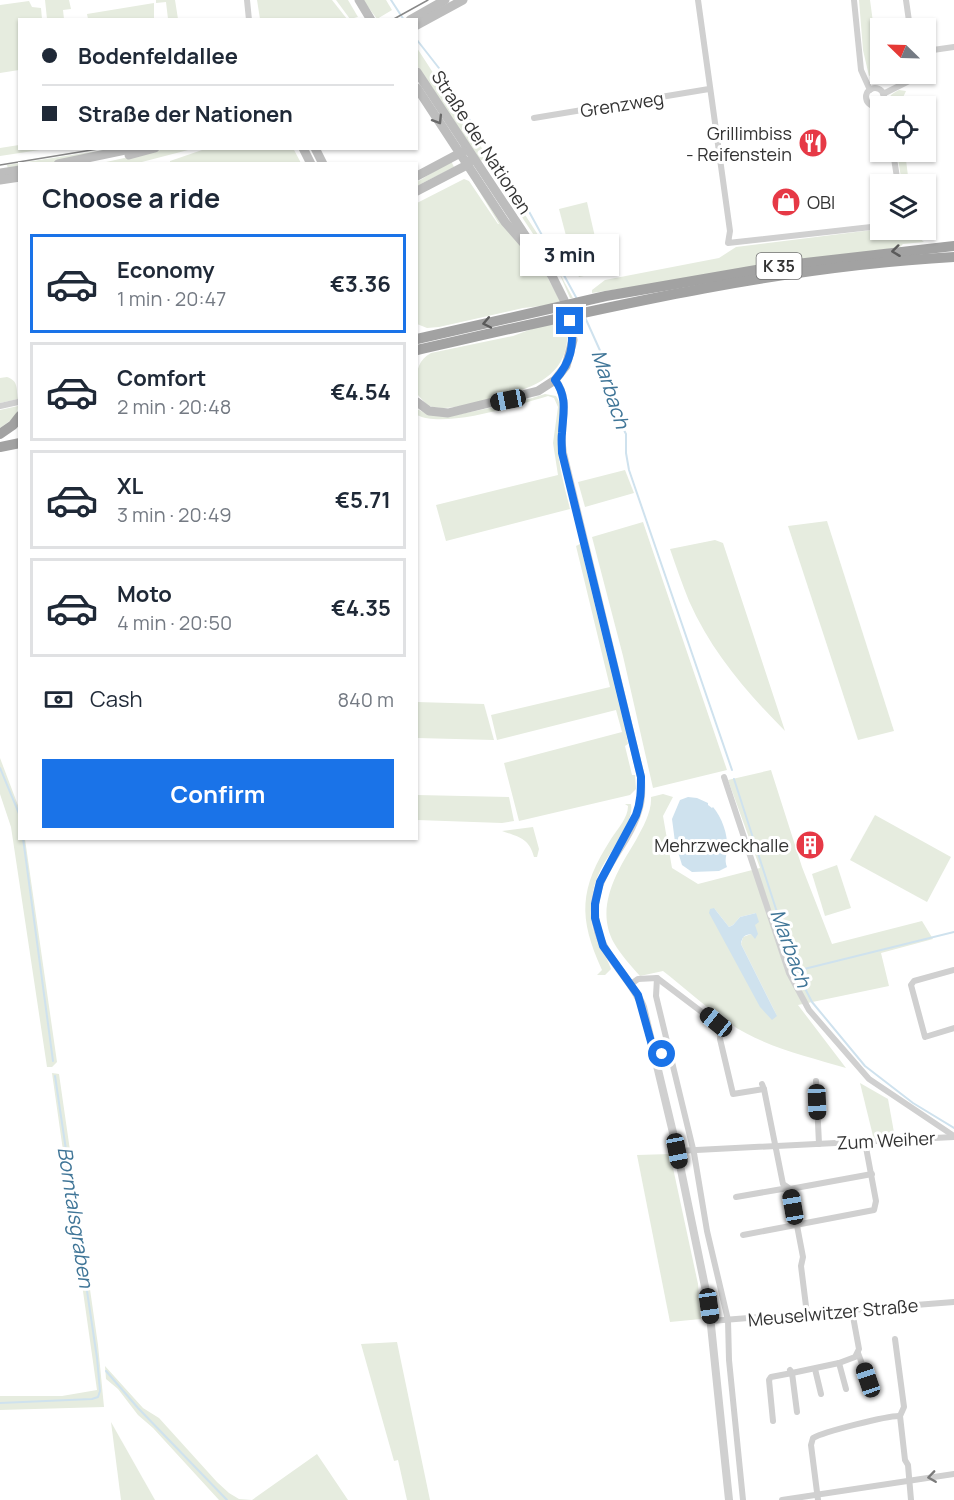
<!DOCTYPE html>
<html lang="en">
<head>
<meta charset="utf-8">
<style>
  :root { --surface:#fff; --page:#f2f2f3; --text:#1f2937; --muted:#747a83; --line:#e0e1e3; --accent:#1a73e8 }
  body { margin:0; font-family:Manrope,sans-serif; background:var(--page); color:var(--text); height:100vh; display:flex; flex-direction:column; font-size:22px; white-space:nowrap }
  * { box-sizing:border-box; margin:0 }
  p { font-size:20px; color:var(--muted) }
  .icon { flex:none; width:33px; height:33px; fill:none; stroke:currentColor; stroke-width:2; stroke-linecap:round; stroke-linejoin:round }
  .map { position:relative; flex:1; overflow:hidden }
  .details { position:absolute; left:18px; top:162px; width:400px; height:678px; display:flex; flex-direction:column; background:var(--surface); border-radius:0px; box-shadow:0 2px 4px #0004 }
  .details>* { flex:none }
  .top-card { position:absolute; left:18px; top:18px; width:400px; height:132px; border-radius:0px; box-shadow:0 2px 4px #0004; display:grid; align-content:center; height:132px; padding:0 24px; background:var(--surface) }
  .needle { width:39px; rotate:293deg }
  .controls { position:absolute; left:870px; top:18px; display:grid; gap:12px }
  .controls a { display:grid; place-items:center; width:66px; height:66px; border-radius:0px; background:var(--surface); box-shadow:0 2px 4px #0004; font-size:30px }
  .end { position:absolute; width:27px; height:27px; margin:-14px; border:8px solid #1a73e8; background:#fff; box-shadow:0 0 0 3px #fff }
  .from { border-radius:50% }
  .bubble { position:absolute; height:42px; border-radius:0px; background:var(--surface); box-shadow:0 2px 4px #0004; font-size:20px; font-weight:700; line-height:42px; text-align:center }
  .car { position:absolute; width:18px; height:36px; margin:-18px -9px; border-radius:8px; box-shadow:0 0 4px 2px #0007; background:linear-gradient(#222 24%,#8ab4d8 0 40%,#222 0 76%,#8ab4d8 0 86%,#222 0) }
  .top-card b { display:flex; align-items:center; gap:21px; height:57px; font-size:22px }
  .top-card b+b { border-top:2px solid var(--line) }
  .top-card i { width:15px; height:15px; background:var(--text) }
  ul { padding:0; list-style:none }
  li { display:flex; align-items:center; gap:18px; height:99px; margin:0 12px 9px; padding:0 12px; border:3px solid var(--line); border-radius:0px }
  li div { flex:1 }
  li b { display:block; font-size:22px }
  li em { font-style:normal; font-weight:700 }
  li.current { border-color:var(--accent) }
  li>.icon { width:54px; height:54px; stroke-width:1.5 }
  h2 { padding:0 24px; font-size:27px; line-height:72px }
  .pay { display:flex; align-items:center; gap:15px; height:66px; padding:0 24px; font-size:22px }
  .pay p { margin-inline-start:auto }
  .primary-button { display:flex; gap:12px; margin-top:auto; padding:12px 24px }
  .primary-button a { flex:1; height:69px; border-radius:0px; background:var(--accent); color:#fff; font-size:24px; font-weight:700; line-height:69px; text-align:center }
  .map>svg:first-child { display:block }
  .green { fill:#e6ecdf; fill-rule:evenodd }
  .water { fill:#cfe2ee }
  .lines { fill:none; stroke-linecap:round; stroke-linejoin:round }
  .stream { stroke:#cfe2ee; stroke-width:2 }
  .minor { stroke:#d0d0d0; stroke-width:6 }
  .tertiary { stroke:#d0d0d0; stroke-width:8 }
  .secondary { stroke:#bdbdbd; stroke-width:9 }
  .trunk { stroke:#a2a2a2; stroke-width:10 }
  .tram { stroke:#888; stroke-width:1.5 }
  .oneway { stroke:#6a6a6a }
  .oneway2 { stroke:#5a5a5a }
  .oneway3 { stroke:#7a7a7a }
  .route { stroke:#1a73e8; stroke-width:8 }
  .labels { text-anchor:middle; dominant-baseline:central; stroke-width:6; stroke-linejoin:round; paint-order:stroke }
  .shield { fill:#fff; stroke:#707070; stroke-width:1.5 }
  .shield-label { font-size:16px; font-weight:bold; fill:#333 }
  .street-label { font-size:18px; fill:#333; stroke:#fff }
  .poi-label { font-size:18px; fill:#333; stroke:#fff; text-anchor:end }
  .water-label { font-size:20px; font-style:italic; fill:#3f7597; stroke:#fff }
</style>
</head>
<body>
<div class="map">
<svg width="954" height="1500" viewBox="0 0 954 1500">
  <rect width="100%" height="100%" fill="#fff"/>
  <!-- green -->
  <g class="green">
    <path d="M45,0H69L71,9L63,10L64,19H47Z"/>
    <path d="M156,0H175L178,19H168L166,2L156,3Z"/>
    <path d="M257,0H332L347,19H260Z"/>
    <path d="M336,0H348L358,17L350,19Z"/>
    <path d="M363,0H386L392,10L377,19Z"/>
    <path d="M859,0H870L881,82L875,81L871,75L869,76L863,50Z"/>
    <path d="M29,1L32,7L41,8L42,19L20,20L19,70L0,73V5Z"/>
    <path d="M154,3V19H88L87,14Z"/>
    <path d="M417,48L544,244L573,298H570L560,275L484,159L479,162L417,65Z"/>
    <path d="M899,90L906,91L899,106H887C887,97 891,94 899,90Z"/>
    <path d="M19,145L20,148L46,149L0,156V148Z"/>
    <path d="M293,148L301,163L170,164V161L205,149Z"/>
    <path d="M111,149C83,159 49,164 20,164L19,166L8,169L7,165Z"/>
    <path d="M165,149H192L138,163L97,164Z"/>
    <path d="M897,152H905L909,184H902Z"/>
    <path d="M451,161L454,167L417,186V182Z"/>
    <path d="M464,179L469,181L498,224H499L473,181L513,235L543,269L560,301L550,305L523,308L439,327L427,328L417,324V203Z"/>
    <path d="M587,202L603,272L579,277L575,270L559,209Z"/>
    <path d="M880,229L910,230L924,242L903,244L900,247L592,293V290L605,280L719,258L736,247Z"/>
    <path d="M567,322C573,380 529,389 483,401C466,405 446,411 428,406L417,394C417,376 414,363 431,353L513,336L537,327Z"/>
    <path d="M7,377C19,381 16,389 18,399L0,403V378Z"/>
    <path d="M545,394L556,396C564,407 558,420 558,433C556,459 564,484 570,509L446,541L436,505L558,475L553,443L558,407L554,398L548,396C518,405 444,429 417,415V409L429,415H456L519,402Z"/>
    <path d="M18,406L17,416L0,428V410Z"/>
    <path d="M625,470L634,493L585,507L578,482Z"/>
    <path d="M827,521L894,731L858,740L788,526Z"/>
    <path d="M643,522L727,770L653,788L623,656L592,537Z"/>
    <path d="M715,540L723,543L785,731C747,693 711,651 689,601C682,584 676,566 670,549Z"/>
    <path d="M580,544L626,732L628,744L625,746L632,775H635L636,789L630,795L519,821L504,763L622,732L616,710L497,740L491,715L610,687L576,546Z"/>
    <path d="M417,702L484,704L494,740L417,738Z"/>
    <path d="M0,758L19,808L20,838L25,839L57,1062L52,1067H47L11,827L0,794Z"/>
    <path d="M771,770L802,867L832,944L922,921L933,939L881,953L889,986L798,1005L846,1068C806,1056 764,1047 729,1023C706,1008 685,988 663,971L640,976C631,966 621,955 614,943C594,907 618,870 636,840C643,827 652,812 651,797L663,794L673,797L663,816L672,868L698,884L760,868L728,780ZM714,908L729,927L733,925L740,917L756,913L755,925L751,934L743,937L741,944L777,1016Z"/>
    <path d="M417,795L509,797L514,821L502,823L417,820Z"/>
    <path d="M625,804H631C635,822 608,854 600,871C592,887 589,908 592,926C595,942 606,954 611,969L605,975H597L602,970C578,917 579,889 611,839C618,828 628,818 628,806Z"/>
    <path d="M875,815L951,857L927,902L850,860Z"/>
    <path d="M533,827L539,849L537,857H534C529,838 519,837 502,831Z"/>
    <path d="M837,865L851,908L825,916L812,874Z"/>
    <path d="M52,1073L59,1074L98,1345L104,1407L0,1410V1396H62L97,1390Z"/>
    <path d="M860,1083L888,1099L895,1138L874,1140Z"/>
    <path d="M670,1154L698,1284L701,1319L670,1322L637,1155Z"/>
    <path d="M397,1342L430,1500H407L398,1460L394,1461L361,1344Z"/>
    <path d="M105,1366L143,1408L159,1418L217,1482L229,1493L239,1499L252,1500L317,1454L348,1500H219L153,1428L138,1415L118,1389L106,1379Z"/>
    <path d="M111,1422L155,1500H121Z"/>
  </g>
  <!-- water -->
  <g class="water">
    <path d="M688,797L697,798L708,803V805L712,808L713,807C722,818 728,834 727,848C727,856 724,859 727,867L719,871L692,872L682,865L675,842L672,819L680,800Z"/>
    <path d="M714,908L729,927L733,925L740,917L756,913L759,922L755,925L758,934L755,939L751,934C744,935 742,937 741,944L777,1016L772,1020L760,1007L709,913L710,909Z"/>
  </g>
  <g class="lines">
    <!-- stream -->
    <g class="stream">
      <path d="M391,0L404,20"/>
      <path d="M417,40L442,72L457,103L482,136L498,167L521,197L577,299"/>
      <path d="M584,315L602,355L603,375L615,392V413L626,434V453L629,470L732,770"/>
      <path d="M0,768L20,816"/>
      <path d="M734,779L796,971L812,1002L865,1066L913,1103L954,1128"/>
      <path d="M23,838L53,1061"/>
      <path d="M796,971L954,932"/>
      <path d="M106,1371L138,1408L227,1500"/>
      <path d="M0,1403L92,1399L98,1397L100,1391L97,1358L55,1076"/>
    </g>
    <!-- minor -->
    <g class="minor">
      <path d="M247,0L249,20"/>
      <path d="M698,0L730,231L728,243L880,226"/>
      <path d="M854,0L861,70L870,90"/>
      <path d="M906,0L910,28"/>
      <path d="M926,51L954,47"/>
      <circle cx="875" cy="97" r="9"/>
      <path d="M883,94L911,80L915,74"/>
      <path d="M534,118L709,89"/>
      <path d="M893,152L898,184"/>
      <path d="M0,406L18,402"/>
      <path d="M724,777L789,973L809,1010L869,1079L954,1136"/>
      <path d="M954,970L914,981L911,985L925,1037L954,1028"/>
      <path d="M657,978L656,996L694,1153L707,1231L728,1320L729,1360L743,1500"/>
      <path d="M631,984L638,979L657,978L715,1022L721,1029L720,1039L733,1094L764,1089"/>
      <path d="M816,1081L819,1144"/>
      <path d="M762,1084L764,1089L783,1184L790,1189L803,1257L801,1266L807,1314"/>
      <path d="M677,1151L954,1137"/>
      <path d="M790,1189L872,1174"/>
      <path d="M736,1197L788,1188"/>
      <path d="M743,1235L874,1210L876,1201L865,1142"/>
      <path d="M711,1321L954,1302"/>
      <path d="M895,1339L904,1407L900,1416L905,1460L908,1465L911,1500"/>
      <path d="M858,1353L868,1380"/>
      <path d="M839,1363L846,1389"/>
      <path d="M815,1369L821,1394"/>
      <path d="M790,1370L792,1373L839,1363L855,1357L859,1349L852,1311"/>
      <path d="M773,1421L769,1380L771,1377L792,1373L797,1412"/>
      <path d="M782,1500L954,1474"/>
      <path d="M818,1500L811,1445L813,1438C823,1432 889,1415 900,1416"/>
    </g>
    <!-- tertiary -->
    <path class="tertiary" d="M555,380C568,397 563,413 562,433C561,440 562,447 563,453L641,777C641,786 642,795 640,804C630,851 582,877 598,932C607,961 632,979 643,1007L675,1141L709,1306L729,1500"/>
    <!-- secondary -->
    <g class="secondary">
      <path d="M359,0L371,20"/>
      <path d="M410,20L445,0"/>
      <path d="M417,25L463,0"/>
      <path d="M417,72L552,276L564,300"/>
      <path d="M417,88L505,222L526,246"/>
      <path d="M303,148L311,164"/>
      <path d="M315,148L323,164"/>
      <path d="M129,155L155,148"/>
      <path d="M58,164L135,148"/>
      <path d="M0,173L20,170"/>
      <path d="M417,176L464,151"/>
      <path d="M0,180L20,177"/>
      <path d="M417,191L467,165L470,161"/>
      <path d="M417,402L429,411L448,413L538,391L555,380L566,366L573,340L570,321"/>
    </g>
    <!-- trunk -->
    <g class="trunk">
      <path d="M417,339L606,296L779,266L954,246"/>
      <path d="M417,350C594,310 772,267 954,257"/>
      <path d="M0,434L13,425L20,416"/>
      <path d="M0,447L20,443"/>
    </g>
    <!-- tram -->
    <g class="tram">
      <path d="M392,20L428,0"/>
      <path d="M0,165L104,148"/>
    </g>
  </g>
  <!-- one-way arrows -->
  <defs><path id="oneway-chevron" d="M-2-3.5L2.5 0L-2 3.5" fill="none" stroke-width="1.6" stroke-linecap="round" stroke-linejoin="round" transform="scale(1.5)"/></defs>
  <use class="oneway" href="#oneway-chevron" transform="translate(438 120) rotate(58)"/>
  <g class="oneway2">
    <use href="#oneway-chevron" transform="translate(896 251) rotate(173)"/>
    <use href="#oneway-chevron" transform="translate(487 323) rotate(168)"/>
  </g>
  <use class="oneway3" href="#oneway-chevron" transform="translate(932 1477) rotate(172)"/>
  <g class="lines">
    <!-- route -->
    <path class="route" d="M570,321C575,345 571,362 555,380C568,398 563,413 562,433C561,440 562,447 562,453L641,777C641,790 641,802 636,815L600,882L595,904V918L603,946L638,995L655,1056L662,1054"/>
  </g>
  <!-- icons -->
  <defs>
    <g id="restaurant-disc" transform="scale(1.5)"><circle r="9.5" fill="#e63946" stroke="#fff"/><path d="M-5-6h1v4h1v-4h1v4h1v-4h1v5L-1.5 .5V6h-2V.5L-5-1ZM5-6V6H3V1.5H1.5Q1.5-4 5-6Z" fill="#fff"/></g>
    <g id="shop-disc" transform="scale(1.5)"><circle r="9.5" fill="#e63946" stroke="#fff"/><path d="M-5-2.5h2.3a2.7 3.5 0 0 1 5.4 0H5L5.5 6h-11ZM-1.5-2.5h3a1.5 2.3 0 0 0-3 0Z" fill="#fff"/></g>
    <g id="building-disc" transform="scale(1.5)"><circle r="9.5" fill="#e63946" stroke="#fff"/><path d="M-4-6H4V6H1V3H-1V6H-4ZM-2.5-4.3h1.7v1.8h-1.7ZM.8-4.3h1.7v1.8H.8ZM-2.5-1h1.7V.8h-1.7ZM.8-1h1.7V.8H.8Z" fill="#fff"/></g>
  </defs>
  <g fill-rule="evenodd">
    <use href="#restaurant-disc" x="813" y="143"/>
    <use href="#shop-disc" x="786" y="202"/>
    <use href="#building-disc" x="810" y="845"/>
  </g>
  <g class="labels">
    <!-- shield labels -->
    <rect class="shield" x="756.5" y="253" width="45" height="26" rx="4.5"/>
    <g class="shield-label">
      <text x="779" y="266">K 35</text>
    </g>
    <!-- street labels -->
    <g class="street-label">
      <text transform="translate(622 104) rotate(-9)">Grenzweg</text>
      <text transform="translate(482 142) rotate(57)">Straße der Nationen</text>
      <text transform="translate(886 1140) rotate(-3)">Zum Weiher</text>
      <text transform="translate(833 1312) rotate(-5)">Meuselwitzer Straße</text>
    </g>
    <!-- poi labels -->
    <g class="poi-label">
      <text x="792" y="133">Grillimbiss<tspan x="792" dy="21">- Reifenstein</tspan></text>
      <text x="807" y="202" text-anchor="start">OBI</text>
      <text x="789" y="845">Mehrzweckhalle</text>
    </g>
    <!-- water labels -->
    <g class="water-label">
      <text transform="translate(611 389) rotate(72)">Marbach</text>
      <text transform="translate(791 948) rotate(70)">Marbach</text>
      <text transform="translate(76 1217) rotate(81)">Borntalsgraben</text>
    </g>
  </g>
</svg>
<div class="controls">
<a><svg class="needle" viewBox="-14 -14 28 28"><path d="M0-13l5 13h-10z" fill="#e53935"/><path d="M0 13l5-13h-10z" fill="#747a83"/></svg></a>
<a><svg class="icon" aria-label="locate" viewBox="0 0 24 24"><circle cx="12" cy="12" r="6"/><path d="M12 2v4M12 18v4M2 12h4M18 12h4"/></svg></a>
<a><svg class="icon" aria-label="layers" viewBox="0 0 24 24"><path d="M12 4l9 5-9 5-9-5zM3 14l9 5 9-5"/></svg></a>
</div>
<i class="end from" style="left:662px;top:1054px"></i>
<i class="end" style="left:570px;top:321px"></i>
<div class="bubble" style="left:520px;top:234px;width:99px">3 min</div>
<i class="car" style="left:508px;top:400px;rotate:259deg"></i>
<i class="car" style="left:716px;top:1022px;rotate:309deg"></i>
<i class="car" style="left:817px;top:1102px;rotate:178deg"></i>
<i class="car" style="left:677px;top:1151px;rotate:169deg"></i>
<i class="car" style="left:793px;top:1207px;rotate:350deg"></i>
<i class="car" style="left:709px;top:1306px;rotate:172deg"></i>
<i class="car" style="left:868px;top:1380px;rotate:341deg"></i>
<div class="top-card">
<b><i class="from"></i>Bodenfeldallee</b>
<b><i></i>Straße der Nationen</b>
</div>
<section class="details">
<h2>Choose a ride</h2>
<ul>
<li class="current"><svg class="icon" aria-label="car" viewBox="0 0 24 24"><path d="M5 17H2v-5l4-1 3-4h7l3 4 3 1v5h-3M9 17h6M6 11h13"/><circle cx="7" cy="17" r="2"/><circle cx="17" cy="17" r="2"/></svg><div><b>Economy</b><p>1 min · 20:47</p></div><em>€3.36</em></li>
<li><svg class="icon" aria-label="car" viewBox="0 0 24 24"><path d="M5 17H2v-5l4-1 3-4h7l3 4 3 1v5h-3M9 17h6M6 11h13"/><circle cx="7" cy="17" r="2"/><circle cx="17" cy="17" r="2"/></svg><div><b>Comfort</b><p>2 min · 20:48</p></div><em>€4.54</em></li>
<li><svg class="icon" aria-label="car" viewBox="0 0 24 24"><path d="M5 17H2v-5l4-1 3-4h7l3 4 3 1v5h-3M9 17h6M6 11h13"/><circle cx="7" cy="17" r="2"/><circle cx="17" cy="17" r="2"/></svg><div><b>XL</b><p>3 min · 20:49</p></div><em>€5.71</em></li>
<li><svg class="icon" aria-label="car" viewBox="0 0 24 24"><path d="M5 17H2v-5l4-1 3-4h7l3 4 3 1v5h-3M9 17h6M6 11h13"/><circle cx="7" cy="17" r="2"/><circle cx="17" cy="17" r="2"/></svg><div><b>Moto</b><p>4 min · 20:50</p></div><em>€4.35</em></li>
</ul>
<div class="pay"><svg class="icon" aria-label="cash" viewBox="0 0 24 24"><path d="M3 7h18v10H3z"/><circle cx="12" cy="12" r="2"/></svg>Cash<p>840 m</p></div>
<div class="primary-button"><a>Confirm</a></div>
</section>
</div>
</body>
</html>
